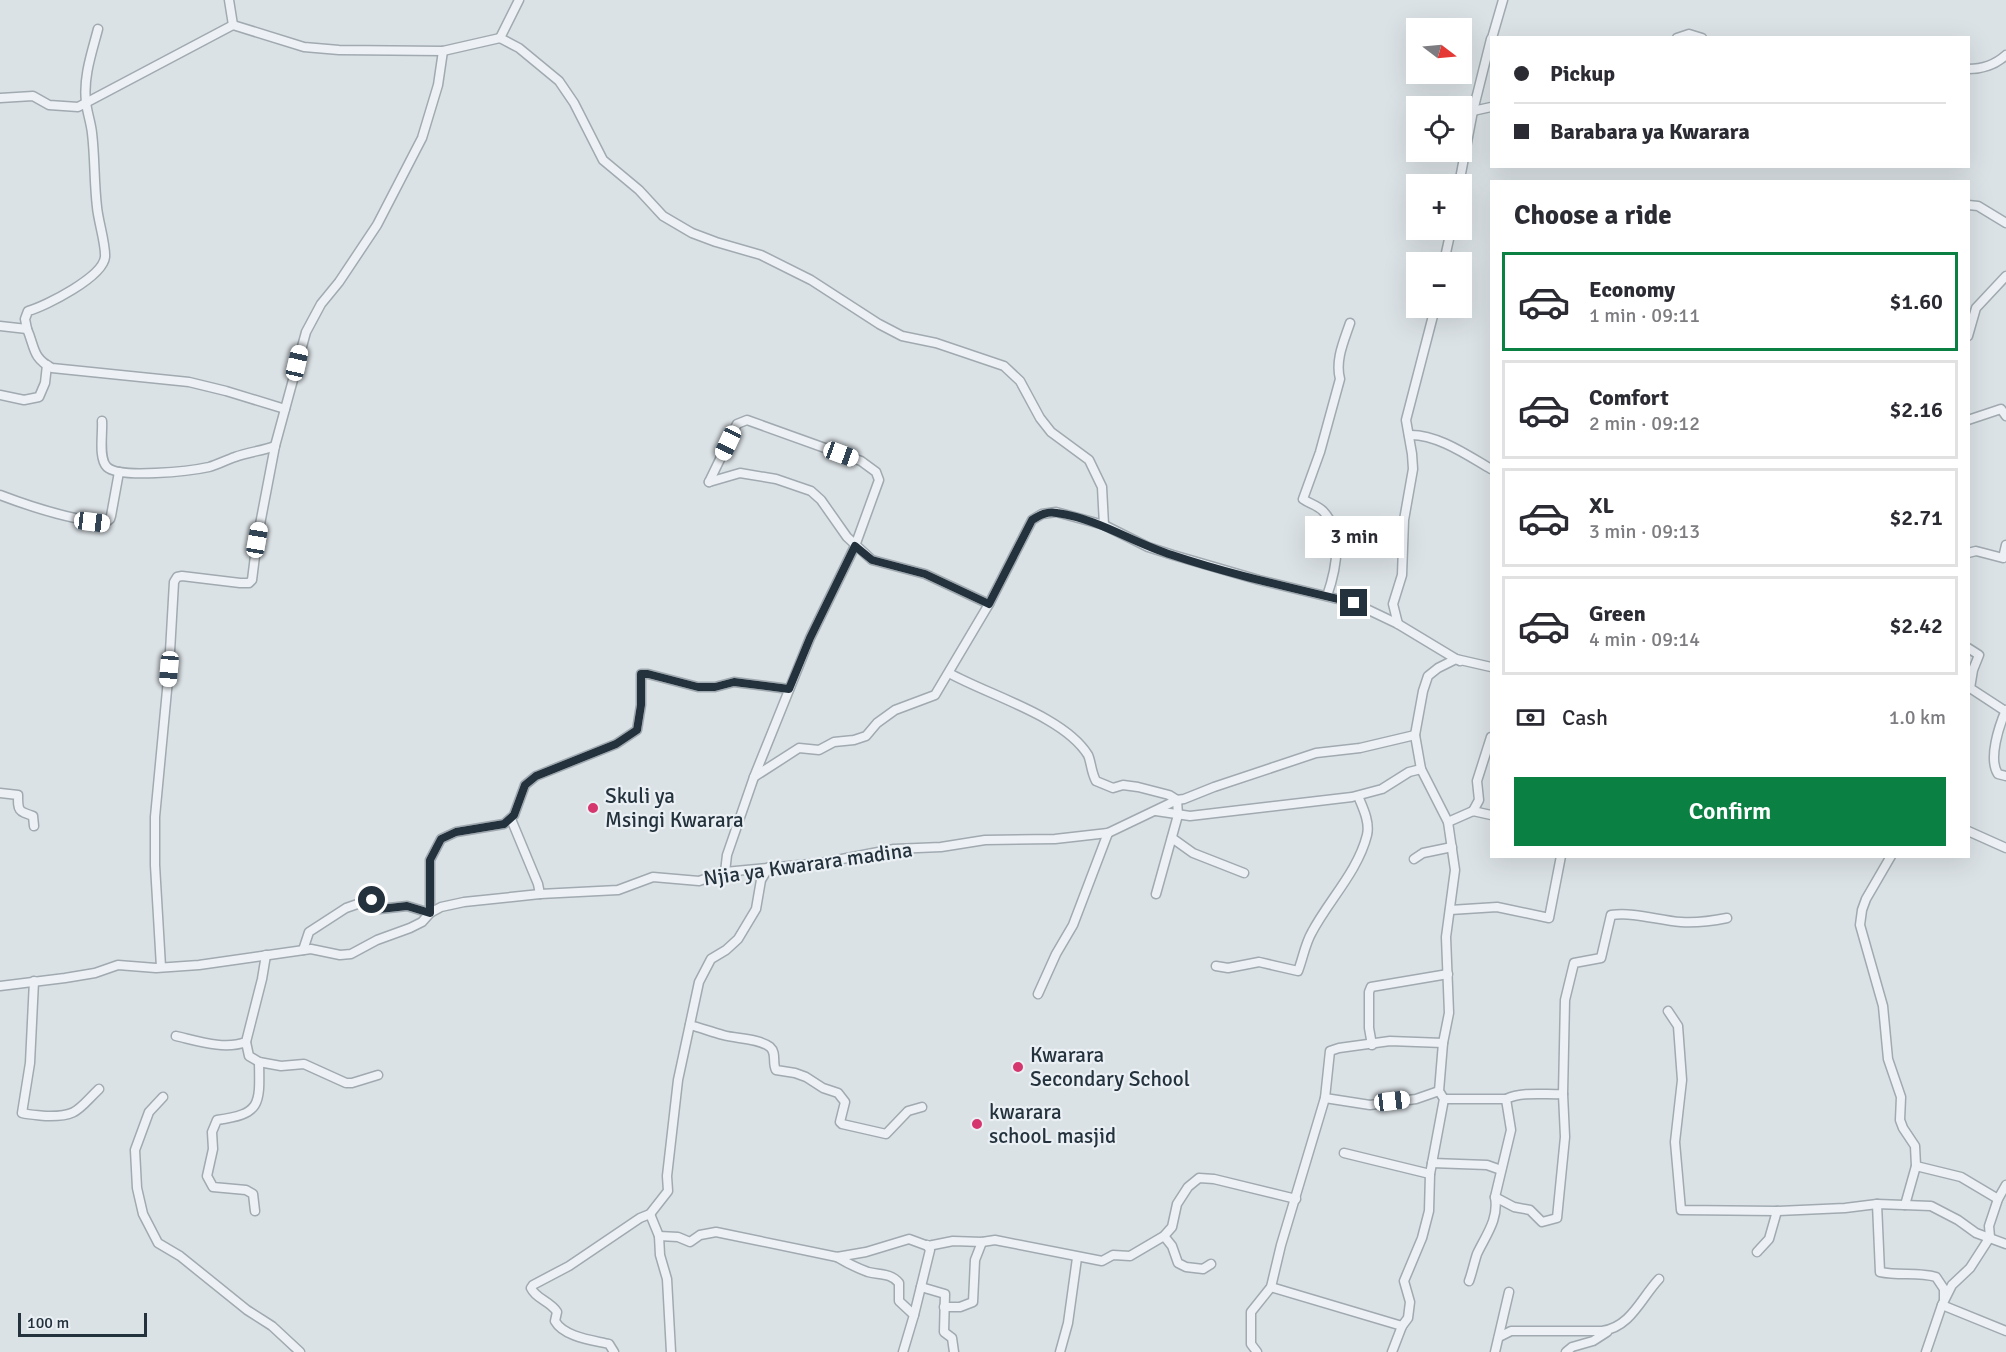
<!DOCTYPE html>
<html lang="en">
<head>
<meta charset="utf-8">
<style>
  :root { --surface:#fff; --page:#f2f2f3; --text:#2b2b33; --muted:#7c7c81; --line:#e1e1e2; --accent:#0b8043 }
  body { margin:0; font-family:Signika,sans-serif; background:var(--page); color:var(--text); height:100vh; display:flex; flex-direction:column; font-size:22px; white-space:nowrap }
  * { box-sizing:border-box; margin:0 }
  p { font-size:20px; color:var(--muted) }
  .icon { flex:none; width:33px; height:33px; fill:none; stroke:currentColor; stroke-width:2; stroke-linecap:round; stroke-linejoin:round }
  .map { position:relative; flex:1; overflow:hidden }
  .details { position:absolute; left:1490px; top:180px; width:480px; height:678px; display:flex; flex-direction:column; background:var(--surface); border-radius:0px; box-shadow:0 6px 24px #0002 }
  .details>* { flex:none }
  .hud { position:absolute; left:1490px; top:36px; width:480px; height:132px; border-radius:0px; box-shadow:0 6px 24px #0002; display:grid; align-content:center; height:132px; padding:0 24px; background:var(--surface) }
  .needle { width:39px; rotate:106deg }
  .tools { position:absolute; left:1406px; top:18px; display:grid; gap:12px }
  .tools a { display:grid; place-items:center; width:66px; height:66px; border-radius:0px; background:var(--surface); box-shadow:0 6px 24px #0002; font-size:30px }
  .scale { position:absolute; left:18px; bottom:15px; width:129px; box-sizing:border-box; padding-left:6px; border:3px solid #24323d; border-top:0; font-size:16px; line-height:21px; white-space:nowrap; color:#24323d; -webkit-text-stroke:4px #eaf0f4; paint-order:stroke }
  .end { position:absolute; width:27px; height:27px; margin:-14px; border:8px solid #24323d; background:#fff; box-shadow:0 0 0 3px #fff }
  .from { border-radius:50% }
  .bubble { position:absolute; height:42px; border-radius:0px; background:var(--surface); box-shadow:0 6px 24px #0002; font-size:20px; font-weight:600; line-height:42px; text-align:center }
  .car { position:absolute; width:18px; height:36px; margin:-18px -9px; border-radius:8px; box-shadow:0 0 4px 2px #0007; background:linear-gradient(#fff 24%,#345 0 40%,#fff 0 76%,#345 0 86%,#fff 0) }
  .hud b { display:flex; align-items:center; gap:21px; height:57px; font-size:22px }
  .hud b+b { border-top:2px solid var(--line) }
  .hud i { width:15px; height:15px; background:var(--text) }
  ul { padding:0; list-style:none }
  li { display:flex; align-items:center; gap:18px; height:99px; margin:0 12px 9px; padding:0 12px; border:3px solid var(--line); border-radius:0px }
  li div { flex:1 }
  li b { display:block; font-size:22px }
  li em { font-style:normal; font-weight:600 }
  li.current { border-color:var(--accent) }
  li>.icon { width:54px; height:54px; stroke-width:1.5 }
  h2 { padding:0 24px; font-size:27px; line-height:72px }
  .pay { display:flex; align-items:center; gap:15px; height:66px; padding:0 24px; font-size:22px }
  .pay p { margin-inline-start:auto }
  .primary-button { display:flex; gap:12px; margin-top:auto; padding:12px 24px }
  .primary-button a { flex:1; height:69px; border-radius:0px; background:var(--accent); color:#fff; font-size:24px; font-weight:600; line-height:69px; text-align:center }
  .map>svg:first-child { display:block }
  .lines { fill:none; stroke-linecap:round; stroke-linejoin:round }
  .minor-casing { stroke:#a0aab0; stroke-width:11 }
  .minor { stroke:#edf1f5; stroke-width:8 }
  .route { stroke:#24323d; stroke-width:8 }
  .poi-dot { fill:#d5366d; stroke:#eaf0f4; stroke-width:2 }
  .labels { text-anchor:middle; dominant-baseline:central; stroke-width:4.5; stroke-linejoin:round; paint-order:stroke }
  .poi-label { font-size:21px; fill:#24323d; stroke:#eaf0f4; text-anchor:start }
  .street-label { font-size:21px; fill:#24323d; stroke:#eaf0f4 }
</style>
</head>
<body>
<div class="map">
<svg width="2006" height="1352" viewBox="0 0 2006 1352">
  <rect width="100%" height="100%" fill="#dbe2e6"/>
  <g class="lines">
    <!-- minor casing -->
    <g class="minor-casing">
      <g id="minor">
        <path d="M229,0L233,25"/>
        <path d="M500,38L519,0"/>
        <path d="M1492,38L1503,0"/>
        <path d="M1677,38L1689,34L1702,38"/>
        <path d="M1968,69C1982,69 1995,65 2006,55"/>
        <path d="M0,98L33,96L49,105L78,107L233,25L304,47L339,50L443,51L500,38L519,48L559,81L574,103L603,160L639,190L663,216L692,233L716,242L761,255L811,280L879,324L902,336L936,343L1004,366L1020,381L1040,418L1051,432L1089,460L1102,487L1104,525"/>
        <path d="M1473,111L1491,107"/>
        <path d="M1459,184L1473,111L1491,39"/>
        <path d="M1968,205L1978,206L2006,223"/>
        <path d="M1444,262L1451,230"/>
        <path d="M0,326L27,329C35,347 32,358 52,368L189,382L226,391L285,409"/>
        <path d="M27,329L25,319L28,311C46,306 103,277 105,257C106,245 98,220 97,207C94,182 95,158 92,133C91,123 87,112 86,102C83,77 92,52 98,29"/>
        <path d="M1968,336L1976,308L2006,276"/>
        <path d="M0,395L24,400L39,397L45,383L47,365"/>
        <path d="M1968,420L2001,409L2006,416"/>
        <path d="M102,421C103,433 98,458 107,467C119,479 191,471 209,467C217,465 226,460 235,457C248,452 262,451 275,446"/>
        <path d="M1409,435C1437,434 1467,455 1491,469"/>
        <path d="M709,482L737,424L747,420L861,461L876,472L879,480L855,546L810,638L754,777L727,855L725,872"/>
        <path d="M709,482L740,473L776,479L811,491L821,500L847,537L872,560L925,574L989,604"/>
        <path d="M0,495C34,508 68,519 105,523L110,519L111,516L119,472"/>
        <path d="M1968,553L1976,551L2003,558L2006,545"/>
        <path d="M1327,596C1336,570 1344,533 1323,511C1317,505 1310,504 1303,499L1320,452L1340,379C1335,360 1344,341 1350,323"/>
        <path d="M1398,624L1393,604L1402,575L1404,520L1413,469L1412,454L1406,420L1435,308"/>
        <path d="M1968,648L1979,655L1973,670L1970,688L2005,711"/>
        <path d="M949,673C988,695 1064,716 1088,755C1091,761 1091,772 1096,781L1113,788L1123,785L1138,787L1169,795L1177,800L1178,815L1156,894"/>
        <path d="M2006,710C1999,726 1988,759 1998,774L2006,776"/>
        <path d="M754,777L799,748L819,750L834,742L854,740L866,736L877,723L895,710L935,695L989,604L1032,520L1042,514L1056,512L1104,525L1148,547L1173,555L1259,580L1354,603L1398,624L1456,659L1491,667"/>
        <path d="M0,793L18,795C18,811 18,811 33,816L34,826"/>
        <path d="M1156,811L1190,816L1352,797L1382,789L1409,772L1421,769"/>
        <path d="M1473,811L1479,800L1477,781L1491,737"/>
        <path d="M511,819L538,884L540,894"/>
        <path d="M1448,822L1473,811L1491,815"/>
        <path d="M1968,831L2006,848"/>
        <path d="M1172,838L1193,853L1244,873"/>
        <path d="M1891,856L1866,899L1862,910L1860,925L1883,1006L1888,1059L1901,1097L1900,1120L1903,1128L1915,1146L1916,1166L1905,1205"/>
        <path d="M1414,859L1423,853L1452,847"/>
        <path d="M1450,910L1497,907L1549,918L1561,856"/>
        <path d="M303,950L309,932L346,908L369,900L373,901L380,909L407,906L430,913V860L441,839L456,832L504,824L514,815L525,785L536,776L616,744L637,730L641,705V674H648L698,687H715L734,682L789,689"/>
        <path d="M1216,966L1228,968L1259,962L1298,971C1303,958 1305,944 1312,932C1329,900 1358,871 1367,835C1370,822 1363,808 1358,796"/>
        <path d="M161,967L155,865V817L169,669L174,582L177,577L182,576L240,583H249L252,580L257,540L275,446L306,332L321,304L339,282L377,225L422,138L438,85L443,51"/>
        <path d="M34,981L30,1063L22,1113C30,1115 38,1115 46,1116C78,1117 78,1109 99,1089"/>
        <path d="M0,986L65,978L95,973L118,965L156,968L199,965L311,949L340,955L351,954L377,940L410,928L422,922L430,913L441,907L464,902L540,894L618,890L653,877L699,881L725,872L821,863L894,849L941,847L985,840L1055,839L1108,833L1177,800L1184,799L1214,787L1316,753L1360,748L1415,735"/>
        <path d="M1038,994L1056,954L1073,925L1108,833"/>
        <path d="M1668,1011L1678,1026L1682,1080L1675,1142L1681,1210L1777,1211L1845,1208L1877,1204L1931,1206L1958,1220L1976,1233L2006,1244"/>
        <path d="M690,1025C701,1028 712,1032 723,1035C737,1039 758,1038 770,1047C777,1053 772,1063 776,1070L795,1073L806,1077L823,1088L838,1093L845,1102L840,1122L842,1124L886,1134L908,1111L922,1107"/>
        <path d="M176,1036C198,1041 224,1050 246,1042L262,979L266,955"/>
        <path d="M246,1042L249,1056L259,1062L281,1066L304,1064L346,1083H352L378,1075"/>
        <path d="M1372,1045L1369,1028V992L1371,987L1448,974"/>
        <path d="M163,1097L149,1112L135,1150L137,1188L143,1214L158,1243L180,1256L247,1310L272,1326L300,1352"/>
        <path d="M1325,1098L1370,1105L1416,1099L1439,1091"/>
        <path d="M1444,1099H1506C1523,1091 1546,1095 1563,1094L1565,1000L1574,963L1601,958L1611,915C1635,912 1657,920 1681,922C1696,923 1712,921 1727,918"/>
        <path d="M1344,1153L1430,1174"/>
        <path d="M1432,1163L1487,1165L1501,1170"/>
        <path d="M1916,1166L1961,1177L1998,1199"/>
        <path d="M1495,1197L1514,1207L1530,1210L1542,1222L1557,1218L1565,1137L1563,1094"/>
        <path d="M1877,1204L1880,1272C1899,1276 1918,1272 1936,1277L1944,1289V1299"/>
        <path d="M255,1211L253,1194L246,1190L213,1187L207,1176L213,1149L212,1132L217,1120C261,1114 260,1105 259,1062"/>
        <path d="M650,1214L659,1236L660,1255L667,1279L671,1352"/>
        <path d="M659,1236L678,1237L690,1242L700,1235L716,1232L837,1257L866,1252L909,1239L928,1246L953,1241L982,1242L995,1240L1102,1261L1113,1255L1130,1256L1164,1236L1172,1227L1177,1204L1188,1187L1199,1178L1214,1179L1296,1199"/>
        <path d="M1164,1236L1172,1246L1178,1263L1186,1267L1203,1269L1211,1264"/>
        <path d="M1757,1252L1769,1239L1777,1211"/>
        <path d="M837,1257C847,1263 857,1268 868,1272C880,1275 891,1273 899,1283V1301L914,1315L903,1352"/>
        <path d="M1469,1281C1472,1273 1474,1263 1477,1254C1486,1235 1499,1219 1495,1197L1511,1130L1506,1099"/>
        <path d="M921,1287L945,1294L944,1332L952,1338L954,1352"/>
        <path d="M1271,1287L1402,1326"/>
        <path d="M1942,1305L2006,1331"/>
        <path d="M944,1307H960L973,1302L975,1260L982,1242"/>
        <path d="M914,1315L930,1250L927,1245"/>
        <path d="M1499,1337L1511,1331H1602C1631,1327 1641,1298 1659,1279"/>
        <path d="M614,1352L609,1344C592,1340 564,1337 555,1321L557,1312C550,1301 536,1299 531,1288L533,1285L569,1266L640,1218L650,1214L668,1191L667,1176L678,1080L699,982L711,959L726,950L738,939L756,909L761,880L769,867"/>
        <path d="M1060,1352L1068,1323L1077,1258"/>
        <path d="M1257,1352L1251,1344V1312L1271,1287L1281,1245L1325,1098L1330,1051L1339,1048L1390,1041L1443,1043"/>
        <path d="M1392,1352L1402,1326L1408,1318L1410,1302L1404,1281L1422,1238L1429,1211L1430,1174L1444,1099L1439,1091L1443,1043L1449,1013L1446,937L1455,870L1448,822L1421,769L1415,735L1423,691L1428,676L1438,668L1456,659L1460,661"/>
        <path d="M1495,1352L1509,1292"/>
        <path d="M1566,1352L1572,1347L1593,1341L1607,1332"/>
        <path d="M1926,1352L1942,1305L1952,1285L1970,1268L1990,1237L1989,1226L1998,1199L2006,1185"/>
      </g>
    </g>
    <!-- minor -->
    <use href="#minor" class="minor"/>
  </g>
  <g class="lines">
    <!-- route -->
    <path class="route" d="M372,900L380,909L407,906L430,913V860L441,839L456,832L504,824L514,815L525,785L536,776L616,744L637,730L641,705V674H648L698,687H715L734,682L789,689L810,638L855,546L872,560L925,574L989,604L1032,520C1040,515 1047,511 1057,513C1099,519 1133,543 1172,555C1232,575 1293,588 1354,603"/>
  </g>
  <!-- markers -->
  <g class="poi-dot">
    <circle cx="593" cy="808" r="6"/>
    <circle cx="1018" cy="1067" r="6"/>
    <circle cx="977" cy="1124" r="6"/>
  </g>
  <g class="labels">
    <!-- poi labels -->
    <g class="poi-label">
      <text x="605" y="796">Skuli ya<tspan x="605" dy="24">Msingi Kwarara</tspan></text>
      <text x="1030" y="1055">Kwarara<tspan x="1030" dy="24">Secondary School</tspan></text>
      <text x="989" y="1112">kwarara<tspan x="989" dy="24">schooL masjid</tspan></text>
    </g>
    <!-- street labels -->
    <g class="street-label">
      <text transform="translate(808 864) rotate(-8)">Njia ya Kwarara madina</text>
    </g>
  </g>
</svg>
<div class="tools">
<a><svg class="needle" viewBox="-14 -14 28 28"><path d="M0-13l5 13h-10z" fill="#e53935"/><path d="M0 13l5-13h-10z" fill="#7c7c81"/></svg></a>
<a><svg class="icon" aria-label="locate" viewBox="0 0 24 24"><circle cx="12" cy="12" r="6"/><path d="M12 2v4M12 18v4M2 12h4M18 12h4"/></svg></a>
<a>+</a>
<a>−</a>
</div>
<div class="scale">100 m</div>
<i class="end from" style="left:372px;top:900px"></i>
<i class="end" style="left:1354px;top:603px"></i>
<div class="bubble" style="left:1305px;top:516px;width:99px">3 min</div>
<i class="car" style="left:297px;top:363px;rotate:13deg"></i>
<i class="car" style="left:728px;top:443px;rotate:205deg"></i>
<i class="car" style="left:841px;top:454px;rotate:110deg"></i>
<i class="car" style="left:92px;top:522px;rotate:97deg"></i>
<i class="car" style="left:257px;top:540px;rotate:10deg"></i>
<i class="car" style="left:169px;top:669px;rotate:185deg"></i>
<i class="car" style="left:1392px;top:1101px;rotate:83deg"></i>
<div class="hud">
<b><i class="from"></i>Pickup</b>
<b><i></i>Barabara ya Kwarara</b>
</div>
<section class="details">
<h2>Choose a ride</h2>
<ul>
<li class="current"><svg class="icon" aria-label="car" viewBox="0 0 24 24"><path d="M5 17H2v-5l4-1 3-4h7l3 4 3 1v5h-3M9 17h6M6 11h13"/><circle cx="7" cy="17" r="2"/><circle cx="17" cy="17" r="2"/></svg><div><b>Economy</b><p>1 min · 09:11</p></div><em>$1.60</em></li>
<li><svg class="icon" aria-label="car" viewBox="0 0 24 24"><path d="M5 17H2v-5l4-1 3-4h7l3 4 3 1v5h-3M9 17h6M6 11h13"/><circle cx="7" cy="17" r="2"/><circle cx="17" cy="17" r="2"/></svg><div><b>Comfort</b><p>2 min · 09:12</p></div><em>$2.16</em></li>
<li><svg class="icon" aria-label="car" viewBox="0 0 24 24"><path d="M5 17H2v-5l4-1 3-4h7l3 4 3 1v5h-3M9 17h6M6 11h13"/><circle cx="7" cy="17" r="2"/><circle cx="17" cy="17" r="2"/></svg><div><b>XL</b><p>3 min · 09:13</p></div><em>$2.71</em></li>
<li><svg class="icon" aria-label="car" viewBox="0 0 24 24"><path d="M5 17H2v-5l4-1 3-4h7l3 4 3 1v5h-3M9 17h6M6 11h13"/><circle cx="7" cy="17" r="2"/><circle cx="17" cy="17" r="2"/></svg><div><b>Green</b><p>4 min · 09:14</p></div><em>$2.42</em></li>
</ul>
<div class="pay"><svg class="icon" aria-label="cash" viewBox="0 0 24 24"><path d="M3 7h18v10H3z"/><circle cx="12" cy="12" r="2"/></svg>Cash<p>1.0 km</p></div>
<div class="primary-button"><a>Confirm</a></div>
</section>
</div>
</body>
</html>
